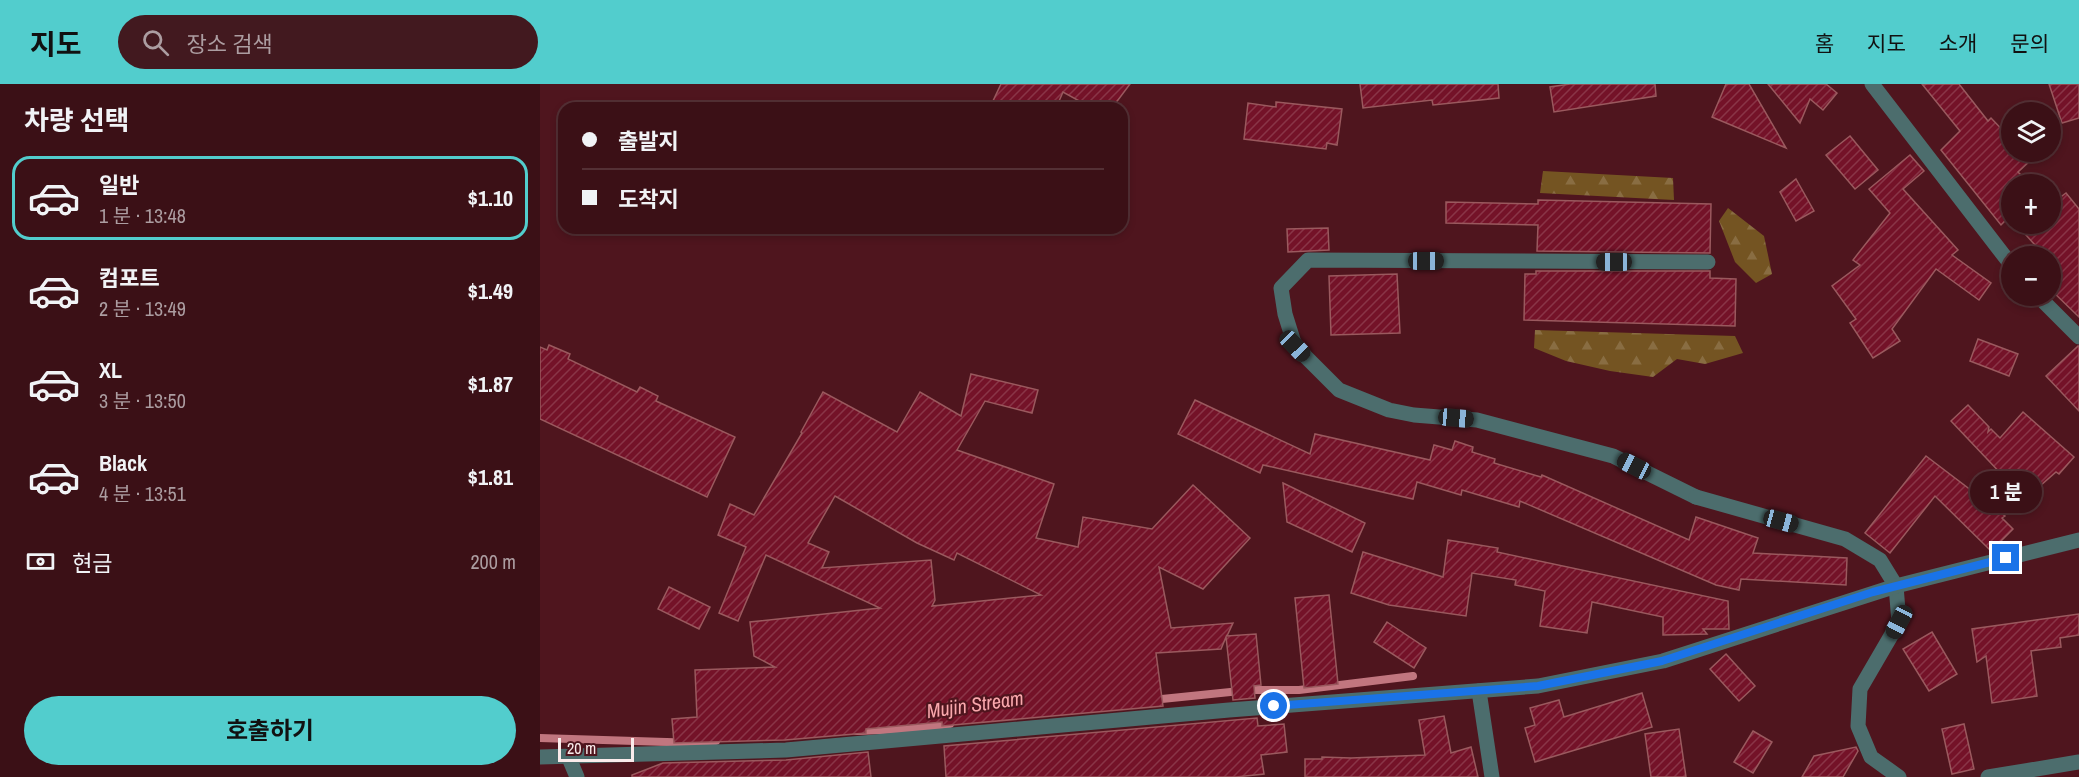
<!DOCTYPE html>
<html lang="ko">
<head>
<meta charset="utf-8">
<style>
  :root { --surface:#3b1016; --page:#42191f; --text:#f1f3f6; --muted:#ac9da1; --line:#543035; --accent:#52cdcd }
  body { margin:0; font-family:"Archivo Narrow","Noto Sans KR",sans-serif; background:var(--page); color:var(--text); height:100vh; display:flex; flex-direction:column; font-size:22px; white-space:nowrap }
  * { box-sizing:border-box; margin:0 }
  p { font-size:20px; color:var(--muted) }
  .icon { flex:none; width:33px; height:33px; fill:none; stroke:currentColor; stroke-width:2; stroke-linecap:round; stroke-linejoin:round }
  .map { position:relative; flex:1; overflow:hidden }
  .details { display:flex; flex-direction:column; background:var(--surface); width:540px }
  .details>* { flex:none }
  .guide { position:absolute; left:18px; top:18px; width:570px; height:132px; border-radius:18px; box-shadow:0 3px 9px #0003,0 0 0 2px var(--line); display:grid; align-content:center; height:132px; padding:0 24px; background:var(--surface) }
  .tools { position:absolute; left:1461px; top:18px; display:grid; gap:12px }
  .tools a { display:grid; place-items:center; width:60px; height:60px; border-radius:50%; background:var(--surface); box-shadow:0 3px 9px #0003,0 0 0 2px var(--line); font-size:30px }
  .scale { position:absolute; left:18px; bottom:15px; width:76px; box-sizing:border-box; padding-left:6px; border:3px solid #faebeb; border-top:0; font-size:16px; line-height:21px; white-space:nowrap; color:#faebeb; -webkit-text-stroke:4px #4f151e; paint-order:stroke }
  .end { position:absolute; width:27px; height:27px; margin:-14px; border:8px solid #1a73e8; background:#fff; box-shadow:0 0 0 3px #fff }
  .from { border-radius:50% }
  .bubble { position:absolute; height:42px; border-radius:21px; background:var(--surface); box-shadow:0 3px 9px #0003,0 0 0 2px var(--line); font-size:20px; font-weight:700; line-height:42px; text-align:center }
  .car { position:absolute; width:18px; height:36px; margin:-18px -9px; border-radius:8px; box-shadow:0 0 4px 2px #0007; background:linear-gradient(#222 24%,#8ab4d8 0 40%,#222 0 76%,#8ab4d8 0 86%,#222 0) }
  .guide b { display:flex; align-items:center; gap:21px; height:57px; font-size:22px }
  .guide b+b { border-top:2px solid var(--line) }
  .guide i { width:15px; height:15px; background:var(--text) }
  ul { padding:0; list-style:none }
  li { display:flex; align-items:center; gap:18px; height:84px; margin:0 12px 9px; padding:0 12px; border:3px solid transparent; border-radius:18px }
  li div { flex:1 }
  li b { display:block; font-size:22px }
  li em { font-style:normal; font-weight:700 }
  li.selected { border-color:var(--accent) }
  li>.icon { width:54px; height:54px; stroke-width:1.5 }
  h2 { padding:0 24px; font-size:27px; line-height:72px }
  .pay { display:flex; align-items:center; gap:15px; height:66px; padding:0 24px; font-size:22px }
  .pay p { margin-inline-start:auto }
  .primary-button { display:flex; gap:12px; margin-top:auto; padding:12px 24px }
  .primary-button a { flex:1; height:69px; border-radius:36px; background:var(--accent); color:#111; font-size:24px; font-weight:700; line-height:69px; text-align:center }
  header { display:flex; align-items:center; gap:36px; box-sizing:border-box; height:84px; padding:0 30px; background:var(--accent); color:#111 }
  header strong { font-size:28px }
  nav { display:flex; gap:33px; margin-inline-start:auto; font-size:21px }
  .search { width:420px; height:54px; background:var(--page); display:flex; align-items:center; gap:15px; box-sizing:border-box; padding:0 21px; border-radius:33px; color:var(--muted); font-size:22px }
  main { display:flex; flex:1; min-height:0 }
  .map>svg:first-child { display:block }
  .forest { fill:url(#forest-firs) }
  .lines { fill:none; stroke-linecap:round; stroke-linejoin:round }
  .stream { stroke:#c1767f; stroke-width:8 }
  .building { fill:url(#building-hatch); stroke:#9a595e; stroke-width:1.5; fill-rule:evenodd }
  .service { stroke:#4c6d6d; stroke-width:15 }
  .minor { stroke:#4c6d6d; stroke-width:15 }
  .tertiary { stroke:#4c6d6d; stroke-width:15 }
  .route { stroke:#1a73e8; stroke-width:8 }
  .labels { text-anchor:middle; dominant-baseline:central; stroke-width:4.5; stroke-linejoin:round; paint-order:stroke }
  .water-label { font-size:20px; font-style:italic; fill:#faa8ad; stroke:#4f151e }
</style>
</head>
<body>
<header>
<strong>지도</strong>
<div class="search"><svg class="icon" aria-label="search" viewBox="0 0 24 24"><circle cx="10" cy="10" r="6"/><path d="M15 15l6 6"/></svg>장소 검색</div>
<nav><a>홈</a><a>지도</a><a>소개</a><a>문의</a></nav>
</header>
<main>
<section class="details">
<h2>차량 선택</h2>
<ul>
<li class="selected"><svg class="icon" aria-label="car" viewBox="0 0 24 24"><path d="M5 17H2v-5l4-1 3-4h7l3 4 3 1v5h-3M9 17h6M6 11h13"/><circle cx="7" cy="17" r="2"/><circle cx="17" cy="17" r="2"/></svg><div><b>일반</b><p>1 분 · 13:48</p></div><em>$1.10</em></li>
<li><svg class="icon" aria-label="car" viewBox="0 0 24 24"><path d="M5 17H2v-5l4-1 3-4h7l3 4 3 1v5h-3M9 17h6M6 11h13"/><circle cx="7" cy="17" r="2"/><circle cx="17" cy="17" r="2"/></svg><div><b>컴포트</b><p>2 분 · 13:49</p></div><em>$1.49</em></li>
<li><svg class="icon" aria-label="car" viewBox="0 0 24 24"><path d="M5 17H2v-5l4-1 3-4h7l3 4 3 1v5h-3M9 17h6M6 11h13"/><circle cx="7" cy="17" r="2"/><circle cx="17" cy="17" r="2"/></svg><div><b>XL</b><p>3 분 · 13:50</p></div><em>$1.87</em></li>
<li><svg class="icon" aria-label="car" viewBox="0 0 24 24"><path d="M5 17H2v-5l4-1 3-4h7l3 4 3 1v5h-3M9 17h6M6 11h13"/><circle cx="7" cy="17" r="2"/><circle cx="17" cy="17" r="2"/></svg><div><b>Black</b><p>4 분 · 13:51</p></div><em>$1.81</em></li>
</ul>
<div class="pay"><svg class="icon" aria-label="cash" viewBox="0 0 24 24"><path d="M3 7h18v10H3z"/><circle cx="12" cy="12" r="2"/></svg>현금<p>200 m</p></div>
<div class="primary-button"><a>호출하기</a></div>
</section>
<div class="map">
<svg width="1539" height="693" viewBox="0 0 1539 693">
  <defs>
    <pattern id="forest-firs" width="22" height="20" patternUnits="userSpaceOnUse" patternTransform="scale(1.5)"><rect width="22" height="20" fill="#745422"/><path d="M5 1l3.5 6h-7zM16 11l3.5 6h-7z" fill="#896d42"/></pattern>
    <pattern id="building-hatch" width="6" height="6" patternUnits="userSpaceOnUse" patternTransform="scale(1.5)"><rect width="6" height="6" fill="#741228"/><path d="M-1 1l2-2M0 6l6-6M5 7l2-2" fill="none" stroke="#893547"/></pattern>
  </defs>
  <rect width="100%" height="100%" fill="#4f151e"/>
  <!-- forest -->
  <g class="forest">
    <path d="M1003,87L1133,94L1134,116L1000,109Z"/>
    <path d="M1188,124L1224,152L1232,190L1216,199L1195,178L1179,137Z"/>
    <path d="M995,246L1195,252L1203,269L1165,280L1137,275L1113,293L1070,287L1026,277L994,264Z"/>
  </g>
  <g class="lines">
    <!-- stream -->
    <g class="stream">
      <path d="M612,616L710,606H759L873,592"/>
      <path d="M317,647L370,645L410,640"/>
      <path d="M0,654L158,659L176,657"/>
    </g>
  </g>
  <!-- building -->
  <g class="building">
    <path d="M461,0H590L572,24H552L523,8L516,24H467L453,17Z"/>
    <path d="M820,0H958L959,14L893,21L892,16L823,24Z"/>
    <path d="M1030,0H1115L1116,12L1014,28L1010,3Z"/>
    <path d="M1186,0H1209L1246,64L1172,33Z"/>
    <path d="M1228,0H1286L1297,9L1283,26L1270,15L1260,39Z"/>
    <path d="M1382,0H1419L1448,37L1451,34L1472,56V68H1482L1491,76L1478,88L1490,100H1472V134L1470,132L1461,141L1401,66L1420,47Z"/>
    <path d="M1509,0H1539V34L1522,39Z"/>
    <path d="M736,18L802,25L797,61L787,59L786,65L704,55L708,19L736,23Z"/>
    <path d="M1310,52L1338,86L1315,105L1286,71Z"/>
    <path d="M1370,71L1384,87L1363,105L1418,166L1412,171L1451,199L1439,216L1396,185L1352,245L1360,257L1333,274L1310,239L1316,235L1292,202L1320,181L1313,176L1350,129L1329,105Z"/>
    <path d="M1256,95L1274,127L1256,137L1240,108Z"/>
    <path d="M1526,109L1539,125V233L1510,205V195L1518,187L1510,179V172H1505L1476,140H1510V121Z"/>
    <path d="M998,116L1171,120L1170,169L997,167L998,141L906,139V118L998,120Z"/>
    <path d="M788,144L789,166L748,168L747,145Z"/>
    <path d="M996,187H1170V194L1196,195L1195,242L984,236L985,190H996Z"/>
    <path d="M857,190L860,249L791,251L789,192Z"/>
    <path d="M1438,255L1478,270L1469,292L1430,277Z"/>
    <path d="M9,261L30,270L28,275L97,308L100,303L118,312L116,317L195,353L167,413L0,335V263L7,266Z"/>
    <path d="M1538,262H1539V327L1506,292Z"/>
    <path d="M431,290L498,306L492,329L445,317L417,366L514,400L496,454L538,463L543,433L612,445L653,401L710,454L663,505L619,483L631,544L693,539L687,552L716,550L721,601L714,602L715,614L693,616L686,553L681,565L616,569L623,622L402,642V638L326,645V649L245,656L134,659L132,635L157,633L155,586L235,583L214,572L210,538L340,524L226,471L198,537L179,529L206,463L178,451L190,420L214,431L262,349L261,348L283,308L357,348L380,308L421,332ZM295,412L377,459L414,476L417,469L501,511L392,522L395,516L391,476L282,484L289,468L268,459Z"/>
    <path d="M655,316L770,370L775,350L890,376L894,361L912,366L915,357L933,363L932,368L955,375L954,379L1001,393L1002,391L1149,456L1156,433L1218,454L1213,469L1307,474L1306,501L1201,495L1199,506L1176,501L980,417L979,423L922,406L921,411L877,398L873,415L723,381L720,389L638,350Z"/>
    <path d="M1428,321L1449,343L1448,348L1451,345L1460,354L1483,328L1534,373L1519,390L1516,388L1485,415L1411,337Z"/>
    <path d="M1386,372L1465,432L1462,434L1473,445L1451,467L1395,412L1350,469L1325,449Z"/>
    <path d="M743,399L825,439L812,468L747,438Z"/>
    <path d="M908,456L958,464L957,468L1188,517L1189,545H1163L1167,550L1123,551V533L1052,518L1047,549L1000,542L1005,507L975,501L976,496L932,489L926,532L849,521L811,509L823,468L903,493Z"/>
    <path d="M129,503L170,523L159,545L118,525Z"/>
    <path d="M789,511L798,600L764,604L755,514Z"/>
    <path d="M1539,530V551L1520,554L1521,563L1491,567L1497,612L1452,619L1446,572L1437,578L1432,545Z"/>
    <path d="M847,538L886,564L874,584L834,558Z"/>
    <path d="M1392,548L1417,590L1389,607L1363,565Z"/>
    <path d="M1186,570L1215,602L1199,617L1170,585Z"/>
    <path d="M1102,609L1112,643L995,678L985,644L995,641L990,624L1019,616L1024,633Z"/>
    <path d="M904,632L911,669L931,663L938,693H765V675H782V673L811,674L885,671L879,636Z"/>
    <path d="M717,634L718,642L744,640L747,668L721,671L724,690L696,693H406L404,662Z"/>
    <path d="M1424,640L1434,685L1412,690L1402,645Z"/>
    <path d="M1139,645L1146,693H1111L1105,650Z"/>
    <path d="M1213,647L1232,658L1213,689L1194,678Z"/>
    <path d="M1316,663L1318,667L1303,693H1262L1274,672Z"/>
    <path d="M328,668L331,693H92V691L123,679L246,676Z"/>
  </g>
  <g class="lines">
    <!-- service -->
    <g class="service">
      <path d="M1156,413L1073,372L937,336L874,331L849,326L799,306L755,262L745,230L741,204L768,176L1168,178"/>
      <path d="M1356,502L1359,538L1320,605L1318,642L1331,673L1359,693"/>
      <path d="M1448,693L1539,678"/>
    </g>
    <!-- minor -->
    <g class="minor">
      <path d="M1156,413L1305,455L1340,476L1356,502"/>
      <path d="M939,607L952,693"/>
      <path d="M0,673L246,666L689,626L998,602L1123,577L1356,502L1539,456"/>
      <path d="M29,674L37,693"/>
    </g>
    <!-- tertiary -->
    <g class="tertiary">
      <path d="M1332,0L1472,182"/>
      <path d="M1498,212L1539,253"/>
    </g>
  </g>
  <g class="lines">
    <!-- route -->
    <path class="route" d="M734,622L998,602L1122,577L1333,508L1466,474"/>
  </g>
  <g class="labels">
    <!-- water labels -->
    <g class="water-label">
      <text transform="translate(435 620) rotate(-8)">Mujin Stream</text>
    </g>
  </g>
</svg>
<div class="tools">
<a><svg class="icon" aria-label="layers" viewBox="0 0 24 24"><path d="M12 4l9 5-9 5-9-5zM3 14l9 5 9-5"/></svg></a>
<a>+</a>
<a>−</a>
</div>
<div class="scale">20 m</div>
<i class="end from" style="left:734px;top:622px"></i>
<i class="end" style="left:1466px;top:474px"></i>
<div class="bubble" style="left:1430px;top:387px;width:72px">1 분</div>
<i class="car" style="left:886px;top:177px;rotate:90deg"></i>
<i class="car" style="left:1074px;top:178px;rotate:270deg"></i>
<i class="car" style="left:755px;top:262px;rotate:136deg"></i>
<i class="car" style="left:916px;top:334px;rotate:95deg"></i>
<i class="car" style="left:1094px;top:382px;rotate:297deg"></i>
<i class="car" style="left:1241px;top:437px;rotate:105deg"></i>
<i class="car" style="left:1359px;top:538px;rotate:208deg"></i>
<div class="guide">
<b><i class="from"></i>출발지</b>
<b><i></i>도착지</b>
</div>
</div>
</main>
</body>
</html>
